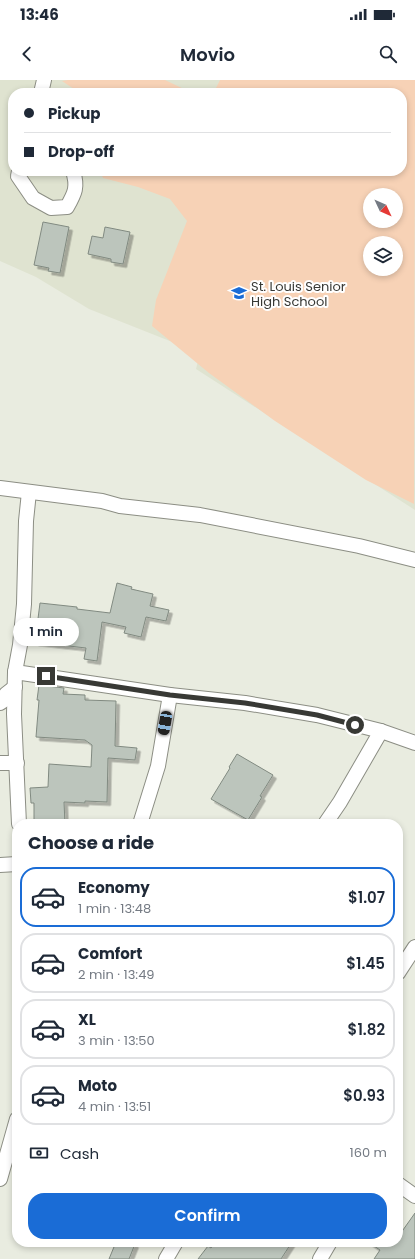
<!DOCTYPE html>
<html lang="en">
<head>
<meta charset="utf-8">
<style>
  :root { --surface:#fff; --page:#f2f2f3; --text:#1f2937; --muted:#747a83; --line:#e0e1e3; --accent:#1a6cd6 }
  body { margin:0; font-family:Poppins,sans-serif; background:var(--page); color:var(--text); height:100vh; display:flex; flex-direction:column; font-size:15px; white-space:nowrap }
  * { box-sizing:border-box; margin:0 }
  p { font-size:13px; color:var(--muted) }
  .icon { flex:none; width:22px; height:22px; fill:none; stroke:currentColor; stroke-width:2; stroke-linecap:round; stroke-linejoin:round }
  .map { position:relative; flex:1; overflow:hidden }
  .details { position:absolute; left:12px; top:739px; width:391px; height:428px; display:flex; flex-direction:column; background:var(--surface); border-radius:16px; box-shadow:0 2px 6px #0003 }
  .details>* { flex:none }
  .top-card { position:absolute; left:8px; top:8px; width:399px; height:88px; border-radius:16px; box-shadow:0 2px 6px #0003; display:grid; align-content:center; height:88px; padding:0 16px; background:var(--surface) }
  .needle { width:26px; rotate:134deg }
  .tools { position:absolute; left:363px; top:108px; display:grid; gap:8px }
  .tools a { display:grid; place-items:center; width:40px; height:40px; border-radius:50%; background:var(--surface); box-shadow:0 2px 6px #0003; font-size:20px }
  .end { position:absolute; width:18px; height:18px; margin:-9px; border:5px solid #383935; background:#fff; box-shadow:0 0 0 2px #fff }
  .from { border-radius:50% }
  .bubble { position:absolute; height:28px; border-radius:14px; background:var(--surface); box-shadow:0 2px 6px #0003; font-size:13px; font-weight:600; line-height:28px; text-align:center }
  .car { position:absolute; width:12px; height:24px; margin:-12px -6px; border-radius:5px; box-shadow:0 0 3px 1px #0007; background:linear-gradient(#222 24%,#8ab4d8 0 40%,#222 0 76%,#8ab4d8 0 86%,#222 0) }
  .top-card b { display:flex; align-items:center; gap:14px; height:38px; font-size:15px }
  .top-card b+b { border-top:1px solid var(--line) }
  .top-card i { width:10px; height:10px; background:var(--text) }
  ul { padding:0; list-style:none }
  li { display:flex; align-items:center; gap:12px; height:60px; margin:0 8px 6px; padding:0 8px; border:2px solid var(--line); border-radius:16px }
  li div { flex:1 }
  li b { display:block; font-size:15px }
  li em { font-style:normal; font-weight:600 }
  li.on { border-color:var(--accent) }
  li>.icon { width:36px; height:36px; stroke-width:1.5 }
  h2 { padding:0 16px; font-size:18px; line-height:48px }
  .pay { display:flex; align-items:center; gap:10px; height:44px; padding:0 16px; font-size:15px }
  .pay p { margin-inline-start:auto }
  .action { display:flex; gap:8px; margin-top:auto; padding:8px 16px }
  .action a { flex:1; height:46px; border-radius:16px; background:var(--accent); color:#fff; font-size:16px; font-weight:600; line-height:46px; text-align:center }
  .status { display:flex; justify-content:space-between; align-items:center; height:28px; padding:0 20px; background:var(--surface); direction:ltr }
  .status svg { height:11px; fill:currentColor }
  header { display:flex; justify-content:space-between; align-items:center; height:52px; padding:0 16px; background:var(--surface); font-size:18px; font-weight:600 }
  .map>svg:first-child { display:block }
  .built { fill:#dfe3d0; fill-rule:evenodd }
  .green { fill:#f7d2b6; fill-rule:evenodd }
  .building { fill:#bcc5bc; stroke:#818a81; filter:url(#shadow) }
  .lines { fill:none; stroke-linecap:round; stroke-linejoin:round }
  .minor-casing { stroke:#8c8e84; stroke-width:16 }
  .minor { stroke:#fff; stroke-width:14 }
  .route { stroke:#383935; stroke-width:5 }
  .labels { text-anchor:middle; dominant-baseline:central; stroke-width:4; stroke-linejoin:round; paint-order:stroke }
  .poi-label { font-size:13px; fill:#383935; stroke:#fff; text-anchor:start }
</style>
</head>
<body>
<div class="status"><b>13:46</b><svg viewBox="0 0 49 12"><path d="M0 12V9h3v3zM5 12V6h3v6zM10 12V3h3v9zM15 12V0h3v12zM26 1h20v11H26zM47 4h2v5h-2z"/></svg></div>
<header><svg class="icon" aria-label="back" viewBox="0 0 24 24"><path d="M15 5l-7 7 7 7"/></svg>Movio<svg class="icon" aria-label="search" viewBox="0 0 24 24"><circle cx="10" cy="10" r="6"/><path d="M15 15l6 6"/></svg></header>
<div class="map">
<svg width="415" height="1179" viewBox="0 0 415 1179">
  <defs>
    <filter id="shadow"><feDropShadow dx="3.5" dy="3.5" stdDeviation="0" flood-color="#0004"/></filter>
  </defs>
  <rect width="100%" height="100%" fill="#e9ece0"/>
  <!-- built -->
  <path class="built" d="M0,0H415V430L196,289L200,273L89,229L36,197L0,181ZM13,13H402V91H13ZM370,115H396V141H370ZM370,163H396V189H370Z"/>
  <!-- green -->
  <path class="green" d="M68,0H165L188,11L216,8L220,0H415L414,424L366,400L275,341L209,293L152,246L156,220L187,141L170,119L138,107L103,98L100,91H402V13H80L62,1ZM370,115H396V141H370ZM370,163H396V189H370Z"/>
  <!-- building -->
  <g class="building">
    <path d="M43,142L69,147L60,193L48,191L49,188L34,185Z"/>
    <path d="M105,147L130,152L123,184L111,182V179L88,174L92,156L103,158Z"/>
    <path d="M117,503L132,507L131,509L153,514L150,526L169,530L166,541L146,537L141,557L124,553L126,547L102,542L97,581L84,579L86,568L35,562L40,523L77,527V529L110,533Z"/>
    <path d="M39,605L64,608L63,614L85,615V620L116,621L115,666L137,668L135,680L108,678L107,722L85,721V723L64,722L65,744H34V723H31L30,708L48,707L49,684L91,687L92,665L85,660L36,657L39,620H37Z"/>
    <path d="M237,674L273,695L260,716L262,717L248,740L211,719L230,688L229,687Z"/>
    <path d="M415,1133V1179H374L380,1170L368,1162H398V1157Z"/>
    <path d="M116,1162H128L135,1164L129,1179H109Z"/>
    <path d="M215,1162H292L281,1179H198L208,1166L211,1168Z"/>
  </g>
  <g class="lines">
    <!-- minor casing -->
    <g class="minor-casing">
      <g id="minor">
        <path d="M41,13L44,0"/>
        <path d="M19,91L18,96L33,118L51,128L67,127C75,113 78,107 73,91"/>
        <path d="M0,408L102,421L120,426L200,435L359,466L415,480"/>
        <path d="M15,592L170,615L245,623L317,635L381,651L415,663"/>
        <path d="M0,623L3,621L6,614L15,607"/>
        <path d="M0,683H17"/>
        <path d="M19,744L14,634L15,592L20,565L24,524L26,441L29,412"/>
        <path d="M140,744L158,686L170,615"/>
        <path d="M325,744L340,722L381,651"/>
        <path d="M0,785L17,784"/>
        <path d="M398,893L415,867"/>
        <path d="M0,1099L17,1039"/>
        <path d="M398,1104L415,1116"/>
        <path d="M166,1179L176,1162"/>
        <path d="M320,1179L330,1162"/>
      </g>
    </g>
    <!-- minor -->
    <use href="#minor" class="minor"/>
  </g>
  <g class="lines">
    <!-- route -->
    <path class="route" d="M46,596L170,615L245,623L317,635L355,645"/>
  </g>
  <!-- icons -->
  <defs>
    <g id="school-bare" transform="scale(1.2)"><path d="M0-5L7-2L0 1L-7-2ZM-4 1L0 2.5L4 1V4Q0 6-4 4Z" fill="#1a6cd6" stroke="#fff" stroke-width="2.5" paint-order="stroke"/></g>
  </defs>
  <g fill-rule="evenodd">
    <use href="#school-bare" x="239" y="213"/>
  </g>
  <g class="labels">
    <!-- poi labels -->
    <g class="poi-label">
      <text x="251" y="206">St. Louis Senior<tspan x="251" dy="15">High School</tspan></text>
    </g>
  </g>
</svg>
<div class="tools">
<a><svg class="needle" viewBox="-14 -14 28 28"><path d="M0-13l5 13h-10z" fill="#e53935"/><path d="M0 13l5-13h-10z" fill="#747a83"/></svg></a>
<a><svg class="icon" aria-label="layers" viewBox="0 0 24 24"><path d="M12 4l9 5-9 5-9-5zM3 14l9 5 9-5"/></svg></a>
</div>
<i class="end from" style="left:355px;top:645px"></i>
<i class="end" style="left:46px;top:596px"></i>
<div class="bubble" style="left:13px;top:538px;width:66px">1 min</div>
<i class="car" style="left:165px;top:643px;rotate:190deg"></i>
<div class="top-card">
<b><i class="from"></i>Pickup</b>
<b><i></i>Drop-off</b>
</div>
<section class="details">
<h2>Choose a ride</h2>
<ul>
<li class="on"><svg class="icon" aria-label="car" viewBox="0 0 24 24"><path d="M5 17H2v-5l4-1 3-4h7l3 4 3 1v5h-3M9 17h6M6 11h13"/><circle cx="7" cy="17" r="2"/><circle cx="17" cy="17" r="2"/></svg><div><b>Economy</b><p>1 min · 13:48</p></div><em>$1.07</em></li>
<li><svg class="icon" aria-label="car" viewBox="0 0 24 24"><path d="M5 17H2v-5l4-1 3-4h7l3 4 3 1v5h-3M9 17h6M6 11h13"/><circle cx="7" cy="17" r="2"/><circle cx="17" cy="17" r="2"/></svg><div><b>Comfort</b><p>2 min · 13:49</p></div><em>$1.45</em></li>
<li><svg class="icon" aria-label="car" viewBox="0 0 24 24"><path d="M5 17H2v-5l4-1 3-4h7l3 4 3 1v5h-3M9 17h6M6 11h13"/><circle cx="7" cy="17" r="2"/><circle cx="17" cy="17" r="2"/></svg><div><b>XL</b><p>3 min · 13:50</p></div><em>$1.82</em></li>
<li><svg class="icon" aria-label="car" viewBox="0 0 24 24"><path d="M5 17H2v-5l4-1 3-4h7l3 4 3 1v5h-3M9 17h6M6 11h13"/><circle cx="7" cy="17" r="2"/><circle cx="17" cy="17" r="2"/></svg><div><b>Moto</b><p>4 min · 13:51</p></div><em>$0.93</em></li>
</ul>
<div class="pay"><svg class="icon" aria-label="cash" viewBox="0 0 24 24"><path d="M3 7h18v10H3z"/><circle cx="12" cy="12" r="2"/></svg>Cash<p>160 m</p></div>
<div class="action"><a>Confirm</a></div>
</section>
</div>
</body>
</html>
